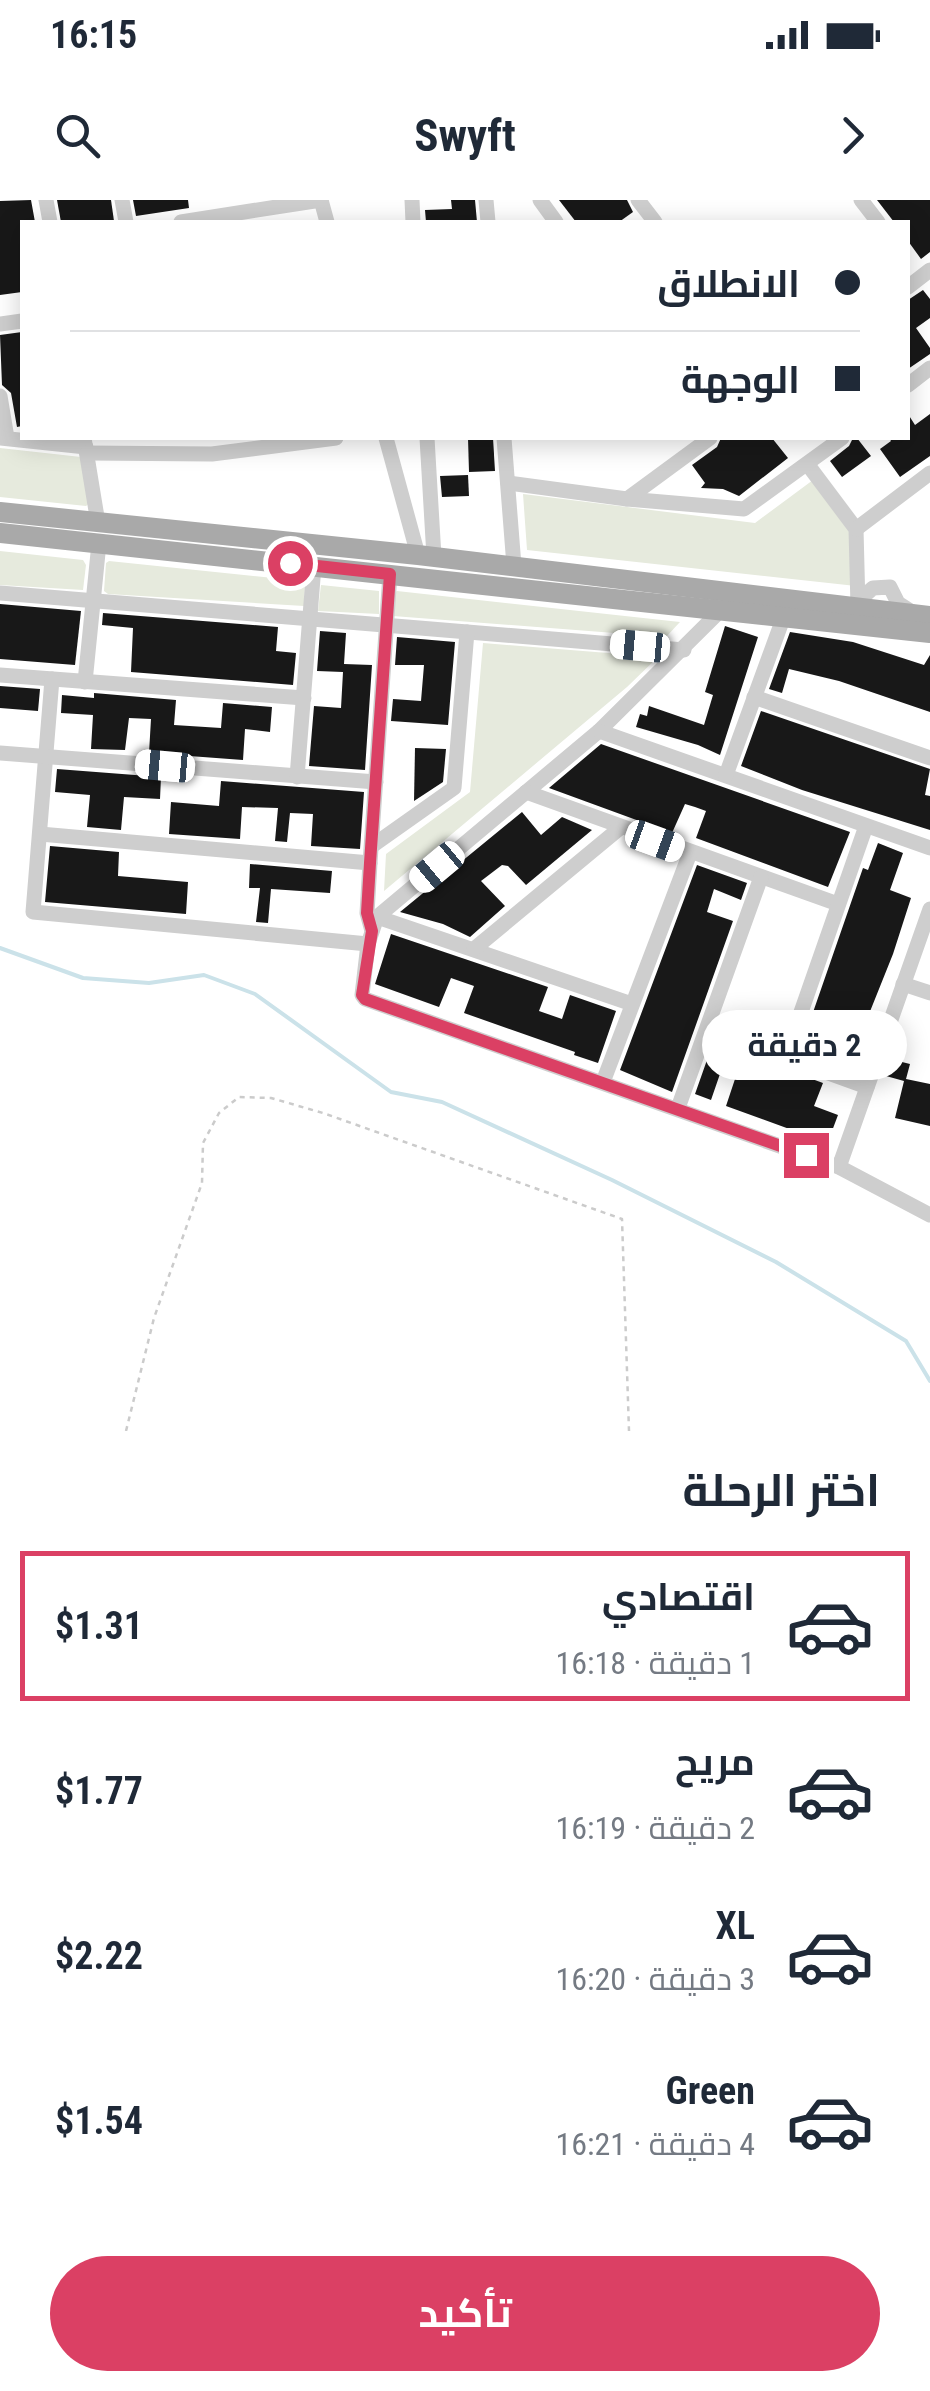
<!DOCTYPE html>
<html lang="ar">
<head>
<meta charset="utf-8">
<style>
  :root { --surface:#fff; --page:#f6f6f7; --text:#1f2937; --muted:#747a83; --line:#e0e1e3; --accent:#db4064 }
  body { margin:0; font-family:"Roboto Condensed",Cairo,sans-serif; background:var(--page); color:var(--text); direction:rtl; height:100vh; display:flex; flex-direction:column; font-size:38px; white-space:nowrap }
  * { box-sizing:border-box; margin:0 }
  p { font-size:32px; color:var(--muted) }
  .icon { flex:none; width:55px; height:55px; fill:none; stroke:currentColor; stroke-width:2; stroke-linecap:round; stroke-linejoin:round }
  .map { position:relative; height:1231px; overflow:hidden; direction:ltr }
  .drawer { display:flex; flex-direction:column; background:var(--surface); flex:1 }
  .drawer>* { flex:none }
  .top-card { position:absolute; left:20px; top:20px; width:890px; height:220px; border-radius:0px; box-shadow:0 5px 25px #0003; direction:rtl; display:grid; align-content:center; height:220px; padding:0 50px; background:var(--surface) }
  .end { position:absolute; width:45px; height:45px; margin:-22px; border:12px solid #db4064; background:#fff; box-shadow:0 0 0 5px #fff }
  .from { border-radius:50% }
  .bubble { position:absolute; height:70px; border-radius:35px; background:var(--surface); box-shadow:0 5px 25px #0003; font-size:32px; font-weight:700; line-height:70px; text-align:center; direction:rtl }
  .car { position:absolute; width:30px; height:60px; margin:-30px -15px; border-radius:12px; box-shadow:0 0 8px 2px #0007; background:linear-gradient(#fff 24%,#345 0 40%,#fff 0 76%,#345 0 86%,#fff 0) }
  .top-card b { display:flex; align-items:center; gap:35px; height:95px; font-size:38px }
  .top-card b+b { border-top:2px solid var(--line) }
  .top-card i { width:25px; height:25px; background:var(--text) }
  ul { padding:0; list-style:none }
  li { display:flex; align-items:center; gap:30px; height:150px; margin:0 20px 15px; padding:0 30px; border:5px solid transparent; border-radius:0px }
  li div { flex:1 }
  li b { display:block; font-size:38px }
  li em { font-style:normal; font-weight:700 }
  li.active { border-color:var(--accent) }
  li>.icon { width:90px; height:90px; stroke-width:1.5 }
  h2 { padding:0 50px; font-size:45px; line-height:120px }
  .cta { display:flex; gap:20px; margin-top:auto; padding:20px 50px }
  .cta a { flex:1; height:115px; border-radius:60px; background:var(--accent); color:#fff; font-size:40px; font-weight:700; line-height:115px; text-align:center }
  .status { display:flex; justify-content:space-between; align-items:center; height:70px; padding:0 50px; background:var(--surface); direction:ltr }
  .status svg { height:28px; fill:currentColor }
  header { display:flex; justify-content:space-between; align-items:center; height:130px; padding:0 50px; background:var(--surface); font-size:45px; font-weight:700 }
  .map>svg:first-child { display:block }
  .green { fill:#e6eadd }
  .lines { fill:none; stroke-linecap:round; stroke-linejoin:round }
  .stream { stroke:#cbe2e9; stroke-width:4 }
  .building { fill:#181818 }
  .path { stroke:#cbcbcb; stroke-width:2.5; stroke-dasharray:5 5; stroke-linecap:butt }
  .minor { stroke:#cecece; stroke-width:15 }
  .major { stroke:#a9a9a9; stroke-width:20 }
  .route { stroke:#db4064; stroke-width:12 }
</style>
</head>
<body>
<div class="status"><b>16:15</b><svg viewBox="0 0 49 12"><path d="M0 12V9h3v3zM5 12V6h3v6zM10 12V3h3v9zM15 12V0h3v12zM26 1h20v11H26zM47 4h2v5h-2z"/></svg></div>
<header><svg class="icon" aria-label="forward" viewBox="0 0 24 24"><path d="M9 5l7 7-7 7"/></svg>Swyft<svg class="icon" aria-label="search" viewBox="0 0 24 24"><circle cx="10" cy="10" r="6"/><path d="M15 15l6 6"/></svg></header>
<div class="map">
<svg width="930" height="1231" viewBox="0 0 930 1231">
  <rect width="100%" height="100%" fill="#fff"/>
  <!-- green -->
  <g class="green">
    <path d="M0,248L81,257L90,303L86,306L0,297Z"/>
    <path d="M813,280L848,324L856,386L527,350L523,294L755,323Z"/>
    <path d="M0,351L83,360L86,365L83,390L0,385Z"/>
    <path d="M109,361L302,381L305,385L304,406L108,394L104,391L106,363Z"/>
    <path d="M321,385L379,391V414L318,411Z"/>
    <path d="M397,391L680,422L666,437L393,416L394,393Z"/>
    <path d="M483,443L658,457L627,487L384,691L386,654L470,592Z"/>
  </g>
  <g class="lines">
    <!-- stream -->
    <path class="stream" d="M0,748L83,778L149,783L204,775L255,794L391,892L442,902L612,980L776,1062L906,1141L930,1181"/>
  </g>
  <!-- building -->
  <g class="building">
    <path d="M31,0L35,22H22V92L0,95V1Z"/>
    <path d="M57,0H111L114,21L61,22Z"/>
    <path d="M133,0H188L189,8L136,16Z"/>
    <path d="M451,0H475L477,22H426L425,10L452,9Z"/>
    <path d="M559,0H627L633,12L619,22H576Z"/>
    <path d="M877,0H930V52L921,59L908,41V22H894Z"/>
    <path d="M923,90L930,99V118L916,128L930,148V154L908,169V100Z"/>
    <path d="M22,132V226L17,227L11,193L2,185L0,135Z"/>
    <path d="M908,214L915,225L930,214V256L900,277L880,249L891,241L889,238H908Z"/>
    <path d="M468,238H493L495,271L469,272Z"/>
    <path d="M721,238H772L788,258L739,296L723,289L701,288L705,283L692,265L717,247Z"/>
    <path d="M853,238H857L871,256L842,277L830,261L849,246Z"/>
    <path d="M468,275L469,296L442,297L440,276Z"/>
    <path d="M0,404L81,411L75,465L0,459Z"/>
    <path d="M103,413L278,427L276,451L296,453L293,485L131,472L133,428L102,425Z"/>
    <path d="M725,426L758,437L720,555L698,545L636,527L640,514L647,516L649,506L704,525L713,495L705,492Z"/>
    <path d="M320,431L346,433L344,464L372,465L365,570L309,566L314,506L341,508L343,472L317,471Z"/>
    <path d="M790,432L853,442L924,465L930,455V512L839,481L789,469L782,493L769,489Z"/>
    <path d="M397,437L455,442L448,525L391,521L393,499L421,501L424,465H395Z"/>
    <path d="M0,486L40,489L38,511L0,508Z"/>
    <path d="M94,493L176,500L174,525L221,528L223,503L272,507L270,532L245,529L243,560L149,553L151,519L129,518L125,550L91,549L93,515L61,513L62,495L94,498Z"/>
    <path d="M761,511L930,569L925,595L930,596V630L802,590L741,566Z"/>
    <path d="M601,544L850,632L828,687L696,638L706,611L695,607L685,604L672,633L549,588Z"/>
    <path d="M415,548L446,549L443,582L414,601Z"/>
    <path d="M57,569L161,577L160,599L124,597L121,630L87,627L90,595L55,592Z"/>
    <path d="M221,581L364,592L360,649L311,646L313,614L290,613L287,642L275,641L278,608L242,607L240,639L169,634L171,602L219,606Z"/>
    <path d="M522,612L541,635L562,617L592,630L526,685L508,666L502,665L481,681L505,706L470,737L443,724L400,712Z"/>
    <path d="M878,643L903,653L890,690L911,698L893,754L849,864L801,847L863,668L868,670Z"/>
    <path d="M50,646L119,652L118,676L188,682L186,714L45,702Z"/>
    <path d="M250,664L332,671L330,693L271,689L268,723L256,722L260,688H249Z"/>
    <path d="M697,665L747,683L741,700L714,689L707,712L733,721L672,892L620,870Z"/>
    <path d="M391,734L548,787L539,811L562,819L570,795L616,811L598,863L574,855L575,852L464,813L474,786L451,778L439,807L375,784Z"/>
    <path d="M713,843L823,883L814,906L838,915L826,947L813,942L814,938L726,906L736,876L721,871L711,900L695,894Z"/>
    <path d="M890,859L910,864L906,879L930,884V926L895,918L904,881L886,876Z"/>
  </g>
  <g class="lines">
    <!-- path -->
    <path class="path" d="M126,1231L154,1118L202,983L203,943L219,913L239,897L271,898L323,913L622,1019L629,1231"/>
    <!-- minor -->
    <g class="minor">
      <path d="M46,0L50,22"/>
      <path d="M122,0L126,22"/>
      <path d="M321,0L327,22"/>
      <path d="M412,0L413,22"/>
      <path d="M486,0L488,22"/>
      <path d="M540,0L556,22"/>
      <path d="M638,0L655,22"/>
      <path d="M861,0L878,22"/>
      <path d="M181,22L321,0"/>
      <path d="M908,87L930,70"/>
      <path d="M0,124L22,121"/>
      <path d="M908,185L930,168"/>
      <path d="M0,196L7,238"/>
      <path d="M0,238L86,247"/>
      <path d="M84,238L98,323"/>
      <path d="M386,238L418,355"/>
      <path d="M427,238L434,357"/>
      <path d="M504,238L514,366"/>
      <path d="M87,253L212,254L336,238"/>
      <path d="M808,265L856,329L858,407"/>
      <path d="M508,283L627,299L744,309L842,238"/>
      <path d="M627,299L710,238"/>
      <path d="M856,329L930,273"/>
      <path d="M0,393L684,450"/>
      <path d="M858,401L873,388L890,387L898,403L912,412"/>
      <path d="M722,409L599,531L377,717L368,744L362,795L365,799L839,967L930,1015"/>
      <path d="M0,475L304,498"/>
      <path d="M52,479L33,712L368,744"/>
      <path d="M85,482L99,343"/>
      <path d="M754,497L930,558"/>
      <path d="M599,531L930,648"/>
      <path d="M0,553L376,582"/>
      <path d="M726,575L784,416"/>
      <path d="M297,577L314,366"/>
      <path d="M526,592L838,704"/>
      <path d="M40,634L370,663"/>
      <path d="M372,646L454,588L467,432"/>
      <path d="M377,717L632,804"/>
      <path d="M372,731L367,713L370,663L390,374"/>
      <path d="M474,749L620,628"/>
      <path d="M903,784L930,793"/>
      <path d="M707,829L867,887"/>
      <path d="M785,858L866,626"/>
      <path d="M603,882L690,653"/>
      <path d="M678,908L761,677"/>
      <path d="M839,967L930,709"/>
    </g>
    <!-- major -->
    <g class="major">
      <path d="M0,312L418,355L930,416"/>
      <path d="M0,333L930,433"/>
    </g>
  </g>
  <g class="lines">
    <!-- route -->
    <path class="route" d="M290,363L390,374L370,663L367,713L372,731L362,795L365,799L806,955"/>
  </g>
</svg>
<i class="end from" style="left:290px;top:363px"></i>
<i class="end" style="left:806px;top:955px"></i>
<div class="bubble" style="left:702px;top:810px;width:205px">2 دقيقة</div>
<i class="car" style="left:640px;top:446px;rotate:275deg"></i>
<i class="car" style="left:165px;top:566px;rotate:275deg"></i>
<i class="car" style="left:655px;top:641px;rotate:110deg"></i>
<i class="car" style="left:437px;top:667px;rotate:230deg"></i>
<div class="top-card">
<b><i class="from"></i>الانطلاق</b>
<b><i></i>الوجهة</b>
</div>
</div>
<section class="drawer">
<h2>اختر الرحلة</h2>
<ul>
<li class="active"><svg class="icon" aria-label="car" viewBox="0 0 24 24"><path d="M5 17H2v-5l4-1 3-4h7l3 4 3 1v5h-3M9 17h6M6 11h13"/><circle cx="7" cy="17" r="2"/><circle cx="17" cy="17" r="2"/></svg><div><b>اقتصادي</b><p>1 دقيقة · 16:18</p></div><em>$1.31</em></li>
<li><svg class="icon" aria-label="car" viewBox="0 0 24 24"><path d="M5 17H2v-5l4-1 3-4h7l3 4 3 1v5h-3M9 17h6M6 11h13"/><circle cx="7" cy="17" r="2"/><circle cx="17" cy="17" r="2"/></svg><div><b>مريح</b><p>2 دقيقة · 16:19</p></div><em>$1.77</em></li>
<li><svg class="icon" aria-label="car" viewBox="0 0 24 24"><path d="M5 17H2v-5l4-1 3-4h7l3 4 3 1v5h-3M9 17h6M6 11h13"/><circle cx="7" cy="17" r="2"/><circle cx="17" cy="17" r="2"/></svg><div><b>XL</b><p>3 دقيقة · 16:20</p></div><em>$2.22</em></li>
<li><svg class="icon" aria-label="car" viewBox="0 0 24 24"><path d="M5 17H2v-5l4-1 3-4h7l3 4 3 1v5h-3M9 17h6M6 11h13"/><circle cx="7" cy="17" r="2"/><circle cx="17" cy="17" r="2"/></svg><div><b>Green</b><p>4 دقيقة · 16:21</p></div><em>$1.54</em></li>
</ul>
<div class="cta"><a>تأكيد</a></div>
</section>
</body>
</html>
